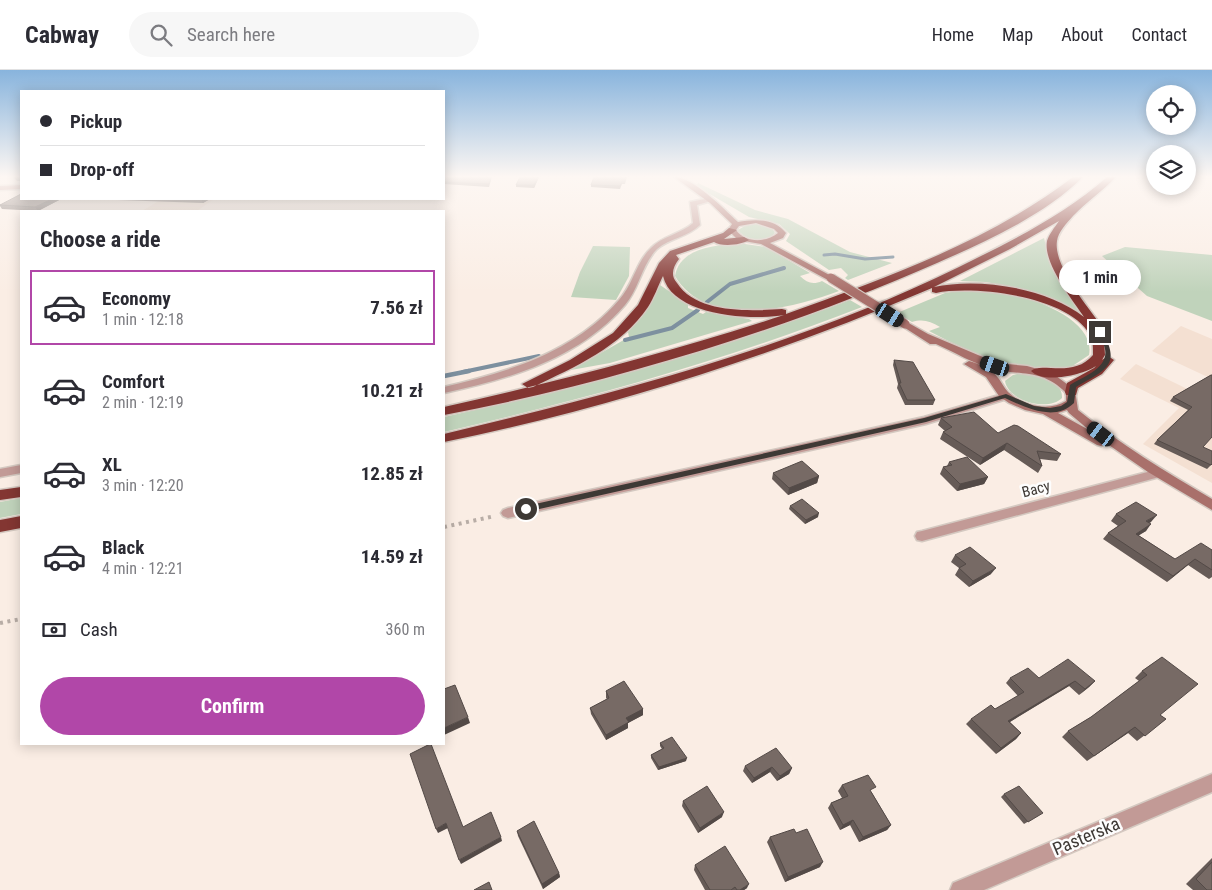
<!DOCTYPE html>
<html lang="en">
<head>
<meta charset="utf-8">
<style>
  :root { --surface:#fff; --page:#f7f7f7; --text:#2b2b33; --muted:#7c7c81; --line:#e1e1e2; --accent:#b147a8 }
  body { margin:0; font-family:"Roboto Condensed",sans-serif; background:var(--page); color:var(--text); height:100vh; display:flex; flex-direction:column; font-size:19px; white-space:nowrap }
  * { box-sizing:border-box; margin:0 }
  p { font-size:16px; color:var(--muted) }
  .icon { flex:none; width:28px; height:28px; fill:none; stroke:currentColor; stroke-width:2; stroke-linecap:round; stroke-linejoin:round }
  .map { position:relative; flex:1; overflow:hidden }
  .sheet { position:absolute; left:20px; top:140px; width:425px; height:535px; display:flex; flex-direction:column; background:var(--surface); border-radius:0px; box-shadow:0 2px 12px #0003 }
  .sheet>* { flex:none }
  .hud { position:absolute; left:20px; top:20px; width:425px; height:110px; border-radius:0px; box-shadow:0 2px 12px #0003; display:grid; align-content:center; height:110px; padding:0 20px; background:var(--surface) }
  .buttons { position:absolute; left:1146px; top:15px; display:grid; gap:10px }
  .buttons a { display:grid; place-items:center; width:50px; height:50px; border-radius:50%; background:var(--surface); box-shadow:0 2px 12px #0003; font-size:25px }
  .end { position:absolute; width:22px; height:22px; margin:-11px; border:6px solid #3e3935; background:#fff; box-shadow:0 0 0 2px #fff }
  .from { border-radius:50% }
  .bubble { position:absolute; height:35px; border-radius:18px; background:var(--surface); box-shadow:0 2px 12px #0003; font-size:16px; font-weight:700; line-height:35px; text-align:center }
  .car { position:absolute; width:15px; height:30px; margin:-15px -8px; border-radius:6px; box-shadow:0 0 4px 1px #0007; background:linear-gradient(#222 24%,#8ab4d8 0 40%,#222 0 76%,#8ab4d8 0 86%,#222 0) }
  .hud b { display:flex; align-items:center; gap:18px; height:48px; font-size:19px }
  .hud b+b { border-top:1px solid var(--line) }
  .hud i { width:12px; height:12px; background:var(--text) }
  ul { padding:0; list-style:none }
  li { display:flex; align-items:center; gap:15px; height:75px; margin:0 10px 8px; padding:0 10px; border:2px solid transparent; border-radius:0px }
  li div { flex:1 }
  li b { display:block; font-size:19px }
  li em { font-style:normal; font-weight:700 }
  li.active { border-color:var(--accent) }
  li>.icon { width:45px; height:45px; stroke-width:1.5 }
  h2 { padding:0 20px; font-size:22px; line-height:60px }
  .pay { display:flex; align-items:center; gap:12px; height:55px; padding:0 20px; font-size:19px }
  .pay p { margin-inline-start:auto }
  .button { display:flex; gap:10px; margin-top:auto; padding:10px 20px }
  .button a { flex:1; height:58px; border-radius:30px; background:var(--accent); color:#fff; font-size:20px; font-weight:700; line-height:58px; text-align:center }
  header { display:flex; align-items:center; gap:30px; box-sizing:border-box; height:70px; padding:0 25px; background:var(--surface); border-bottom:1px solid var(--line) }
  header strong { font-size:24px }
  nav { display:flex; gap:28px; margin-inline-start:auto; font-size:18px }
  .search { width:350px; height:45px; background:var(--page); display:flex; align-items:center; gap:12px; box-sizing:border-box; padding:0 18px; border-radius:28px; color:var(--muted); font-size:19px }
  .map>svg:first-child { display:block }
  .built { fill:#f4e0d2 }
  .green { fill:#c0d3bb }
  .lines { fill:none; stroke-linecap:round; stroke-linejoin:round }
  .stream-far2 { stroke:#7d909f; stroke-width:3 }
  .stream-far1 { stroke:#7d909f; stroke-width:4 }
  .stream { stroke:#7d909f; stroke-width:4.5 }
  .street-casing { stroke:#d4c9c1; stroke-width:3 }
  .secondary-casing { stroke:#d4c9c1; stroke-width:3 }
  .highway-casing { stroke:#d4c9c1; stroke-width:3 }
  .path { stroke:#b8ada6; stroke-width:4; stroke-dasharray:3 4.5; stroke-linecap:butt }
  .street { fill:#c29a96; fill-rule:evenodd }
  .secondary { fill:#a9706b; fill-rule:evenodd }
  .highway { fill:#833632; fill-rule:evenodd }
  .secondary-bridge-casing { stroke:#d4c9c1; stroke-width:11; stroke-linecap:butt }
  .secondary-bridge { stroke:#a9706b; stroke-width:9 }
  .wall { fill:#665b57 }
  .shaded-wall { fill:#534a47 }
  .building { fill:#776a65; stroke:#534a47 }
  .route { fill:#3e3935 }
  .labels { text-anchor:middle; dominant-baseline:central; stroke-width:5; stroke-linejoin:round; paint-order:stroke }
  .street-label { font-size:15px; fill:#3e3935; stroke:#fdfdfd }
  .near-street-label { font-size:18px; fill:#3e3935; stroke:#fdfdfd }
</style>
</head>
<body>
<header>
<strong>Cabway</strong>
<div class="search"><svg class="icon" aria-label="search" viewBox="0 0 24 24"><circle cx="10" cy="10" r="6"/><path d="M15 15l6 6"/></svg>Search here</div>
<nav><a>Home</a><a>Map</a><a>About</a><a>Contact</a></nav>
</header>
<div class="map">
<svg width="1212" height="820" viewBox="0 0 1212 820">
  <rect width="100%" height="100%" fill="#faede4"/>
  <!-- built -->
  <g class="built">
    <path d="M162,129H214L197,141H142Z"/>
    <path d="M1181,256L1212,269V309L1152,281Z"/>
    <path d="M1136,294L1212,331V413L1143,374L1179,338L1120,309Z"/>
  </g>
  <!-- green -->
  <g class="green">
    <path d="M698,113L755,140L788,149L850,182L892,193L848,210L845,208L848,205L841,198L829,200L786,171L790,164L779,154L749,147L696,116Z"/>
    <path d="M748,154C757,153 771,154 775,163C767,173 745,171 738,160Z"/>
    <path d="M1044,168L1050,193L1078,241L1027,220L986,212L960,211Z"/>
    <path d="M738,173L766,177L810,203L800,206C807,213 813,215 822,211L839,221C791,239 707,260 675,206C680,178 713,176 738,173Z"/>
    <path d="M593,176L630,177L629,206L616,230L571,227L580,202Z"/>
    <path d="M1125,177L1212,185V251L1147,226L1102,186Z"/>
    <path d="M660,215L688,234V238L703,244L706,242L749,249L752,251L610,293L571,300L629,267L628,262L645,243Z"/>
    <path d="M963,220C977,221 992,221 1006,223C1034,228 1096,250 1089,285L1074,295L1076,298C1022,305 976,286 929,261L940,257C930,251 923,249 912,252L897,243L945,223Z"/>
    <path d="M850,230L862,237C727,290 586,329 444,362V347C581,316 718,280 850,230Z"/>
    <path d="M1021,303C1034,304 1063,309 1062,328C1048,342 1008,331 1005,311L1013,305Z"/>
    <path d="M21,428V444L0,448V432Z"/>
  </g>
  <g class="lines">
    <!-- stream-far2 -->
    <path class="stream-far2" d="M824,185L835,184L865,189L893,187"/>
    <!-- stream-far1 -->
    <g class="stream-far1">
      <path d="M707,232L730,214L784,198"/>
      <path d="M625,270L672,258L698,240"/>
      <path d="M463,302L539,286"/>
    </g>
    <!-- stream -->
    <path class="stream" d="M444,306L469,301"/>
    <!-- street casing -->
    <g class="street-casing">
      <g id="street">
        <path d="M709,128L713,130L711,131L697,135L700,155C688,167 670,168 657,179C642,194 639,219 625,235C580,288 510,309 444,323V317C508,302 575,282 619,230C633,215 636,192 651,178C662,166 681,164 693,153L690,132Z"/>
        <path d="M1006,323L1010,324L1011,326L1010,328L926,354L508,448L503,446L501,443L503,440L508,438L924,347Z"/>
        <path d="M21,395V403L0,407V399Z"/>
        <path d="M1159,399L1163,400L1165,403L1163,406L922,471L917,470L915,466L917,462L922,461Z"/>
        <path d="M1212,704V722L984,820H950L953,813Z"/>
      </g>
    </g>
    <!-- secondary casing -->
    <g class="secondary-casing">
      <g id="secondary">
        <path d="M674,107C693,107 723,138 738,152C755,149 774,148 786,163L783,168L770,173L835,208L828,210L761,174L738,170L728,160L732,154L710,133ZM756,153L774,159L778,163C766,173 745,173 736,160L739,156Z"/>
        <path d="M21,115V119L0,120V116Z"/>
        <path d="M905,251L928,264L997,293L1027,296L1052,303L1075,320L1078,340C1120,374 1166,402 1212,429V440L1148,402L1106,373L1101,376L1097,375L1043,344L1025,340L1009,333L999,326L986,307L964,294L969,291C980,294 992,299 999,309C1002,313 1004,318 1008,322C1023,336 1049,342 1066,331V323C1043,299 1022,306 993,299C974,294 954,282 936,274H930L902,256L900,254ZM1067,340L1069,343L1089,360L1058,343Z"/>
      </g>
    </g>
    <!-- highway casing -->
    <g class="highway-casing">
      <g id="highway">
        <path d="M1073,107H1083C1045,145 985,172 937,193C785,260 607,314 444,345V337C559,311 672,282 784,245C752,251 672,246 663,206C658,216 654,228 648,237C621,277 575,297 533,317L528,318L522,314L570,290L613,263L638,235L659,193L670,181L723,163L729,158L737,160L724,169L744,167L749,170C742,175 721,177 714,172L676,185L679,189C673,197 670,205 677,213C697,244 750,241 782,239L786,240V244C886,208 988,172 1073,107Z"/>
        <path d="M1107,107H1116C1103,121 1086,132 1073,146C1067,153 1058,162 1057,171C1053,196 1089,238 1103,258L1098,261L1104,270L1105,285L1102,290L1108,286L1114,290L1102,304L1078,318L1076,325H1066L1065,322L1067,313L1094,298L1096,296C1083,305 1043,314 1031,301C1040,291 1073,309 1093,285C1093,280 1093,274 1092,269C1075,226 974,215 936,223L932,222V218C775,285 611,338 444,372V364C620,322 796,277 959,197C1011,171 1063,146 1107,107ZM1059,151C1055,157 1049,164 1047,171C1043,193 1072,229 1084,247C1047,218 979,207 934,217L1010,179Z"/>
        <path d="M21,417V427L0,430V420Z"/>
        <path d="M21,446V458L0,462V450Z"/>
      </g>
    </g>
    <!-- path -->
    <g class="path">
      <path d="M444,457L495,446"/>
      <path d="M0,553L21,549"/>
    </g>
    <!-- street -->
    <use href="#street" class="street"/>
    <!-- secondary -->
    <use href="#secondary" class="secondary"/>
    <!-- highway -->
    <use href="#highway" class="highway"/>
    <!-- secondary-bridge casing -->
    <g class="secondary-bridge-casing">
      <path id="secondary-bridge" d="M831,208L905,254"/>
    </g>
    <!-- secondary-bridge -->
    <use href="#secondary-bridge" class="secondary-bridge"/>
  </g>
  <!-- wall -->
  <g class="wall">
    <path d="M14,107H21V111H17Z"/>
    <path d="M444,107H492L489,117L444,114Z"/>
    <path d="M539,107L534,118L516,117V115Z"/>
    <path d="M627,107L625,114H622L620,119L591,117V115Z"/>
    <path d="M61,129L38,141L2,139L0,136V135Z"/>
    <path d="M89,129H210L203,133Z"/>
    <path d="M894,290L935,330L933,335H905L897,318L898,314L893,295Z"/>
    <path d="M1211,305L1203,377L1212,394L1207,399L1154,374L1157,370L1188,340L1170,331L1173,327Z"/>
    <path d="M941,348L998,363L1061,384L1057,391L1040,389L1042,396L1038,403L1004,380L980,395L940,369L943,362L945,361L938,355Z"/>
    <path d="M949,392L988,407L984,414L957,421L940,404L943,397L947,396Z"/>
    <path d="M773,403L819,406L817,413L788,425L772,409Z"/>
    <path d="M790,436L818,447L805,454L789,439Z"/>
    <path d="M1116,444L1151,452L1149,453L1146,461L1138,465L1175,489L1212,480V507L1209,509L1188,495L1167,512L1103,469L1108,463L1118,456L1111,451Z"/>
    <path d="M955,485L991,504L969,517L955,505L959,498L951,492Z"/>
    <path d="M1162,587L1160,645L1166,649L1137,671L1128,663L1087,691L1062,667L1068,661L1091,647L1139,611L1135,608L1142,601Z"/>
    <path d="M1010,608H1039L1095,611L1089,617L1079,625L1069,616L1010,652L1021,663L1016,669L996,684L966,654L971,649L995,639L1018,626L1006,613Z"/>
    <path d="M606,621L643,639V645L628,653V658L606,670L591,644L590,638L607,629L606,628Z"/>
    <path d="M660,673L686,691L658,700L651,688V685L662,679L660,676Z"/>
    <path d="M745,696L792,698L789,704L777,711L770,702L752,713L743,701Z"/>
    <path d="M842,715L872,723L891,755L887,760L859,772L850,755L840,760L828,738L831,733L842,728L838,721Z"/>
    <path d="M1004,724L1039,745L1024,754L1001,727Z"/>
    <path d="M683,731L722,747L698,763L682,736Z"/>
    <path d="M517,761L559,803L560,807L543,819L518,766Z"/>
    <path d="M796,763L820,797L785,812L767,772L770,767Z"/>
    <path d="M1212,788V820H1193L1186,814Z"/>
    <path d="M695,795L747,818L744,820H705L694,800Z"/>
  </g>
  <!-- shaded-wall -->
  <g class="shaded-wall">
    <path d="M538,107H539L534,118V115Z"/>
    <path d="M52,129H61L38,141L35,137Z"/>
    <path d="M201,129H210L203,133Z"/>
    <path d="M1007,373L1004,380L980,395L983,388Z"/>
    <path d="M819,406L817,413L788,425L789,418Z"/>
    <path d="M988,407L984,414L957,421L960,414Z"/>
    <path d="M819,443L818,447L805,454L806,450Z"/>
    <path d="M1157,445L1151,452L1140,457L1146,451Z"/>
    <path d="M1151,454L1146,461L1130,471L1136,464Z"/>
    <path d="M1195,489L1188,495L1167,512L1173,506Z"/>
    <path d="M996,498L991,504L969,517L973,511Z"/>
    <path d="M1075,611L1069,616L1003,656L1008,651Z"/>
    <path d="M1095,611L1089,617L1079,625L1085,619Z"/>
    <path d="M643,639V645L628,653V658L606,670V665L626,648Z"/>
    <path d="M468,647L470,653L444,665V658Z"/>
    <path d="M1135,657L1128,663L1087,691L1094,686Z"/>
    <path d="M1021,663L1016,669L996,684L1001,678Z"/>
    <path d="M687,688L686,691L658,700L659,697Z"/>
    <path d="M772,697L770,702L752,713L754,708Z"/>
    <path d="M792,698L789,704L777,711L780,706Z"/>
    <path d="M724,742L722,747L698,763L700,758Z"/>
    <path d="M853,750L850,755L840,760L843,755Z"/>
    <path d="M446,753L448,758L438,763L436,759Z"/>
    <path d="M891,755L887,760L859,772L863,767Z"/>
    <path d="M501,767L502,771L461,794L459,790Z"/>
    <path d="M823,792L820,797L785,812L788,807Z"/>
    <path d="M559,803L560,807L543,819L542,814Z"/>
    <path d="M749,814L747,818L744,820H740Z"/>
  </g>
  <!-- building -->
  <g class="building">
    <path d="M444,107H491L489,114L444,112Z"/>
    <path d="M520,107H538L534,115H516Z"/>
    <path d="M594,107H626L625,111H622L620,116L591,115Z"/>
    <path d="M21,124V129H52L35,137L0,135Z"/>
    <path d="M894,290L913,292L935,330H907L899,313H901Z"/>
    <path d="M1211,305H1212V367L1203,377L1212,381V394L1211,395L1157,370L1192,337L1173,327Z"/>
    <path d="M974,342L998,363L1014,355L1018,356L1061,384L1037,381L1042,396L1007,373L983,388L943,362L952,357L941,348Z"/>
    <path d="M967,387L988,407L960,414L943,397L952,395L949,392Z"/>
    <path d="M802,391L819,406L789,418L773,403Z"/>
    <path d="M802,429L819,443L806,450L790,436Z"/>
    <path d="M1136,432L1157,445L1146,451L1151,454L1136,464L1175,489L1201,473L1212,480V500L1195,489L1173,506L1108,463L1126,451L1116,444Z"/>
    <path d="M970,477L996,498L973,511L959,498L966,494L955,485Z"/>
    <path d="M1162,587L1198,614L1160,645L1166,649L1145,666L1135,657L1094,686L1068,661L1091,647L1147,605L1142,601Z"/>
    <path d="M1068,589L1095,611L1085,619L1075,611L1008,651L1021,663L1001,678L971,649L991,635L995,639L1024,622L1010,608L1028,598L1039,608Z"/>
    <path d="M624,611L643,639L626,648L629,652L606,665L590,638L609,628L606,621Z"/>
    <path d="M455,615L468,647L444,658V619Z"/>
    <path d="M672,667L687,688L659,697L651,685L664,678L660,673Z"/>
    <path d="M430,674H431L463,757L491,742L501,767L459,790L446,753L436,759L410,684Z"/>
    <path d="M776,678L792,698L780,706L772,697L754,708L745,696Z"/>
    <path d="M868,705L876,717L870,720L891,755L863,767L853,750L843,755L831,733L848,726L842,715Z"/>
    <path d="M707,716L724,742L700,758L683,731Z"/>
    <path d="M1019,716L1043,743L1028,752L1004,724Z"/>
    <path d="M534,751L559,803L542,814L517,761Z"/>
    <path d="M794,759L796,763L807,759L823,792L788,807L770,767Z"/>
    <path d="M725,776L749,814L740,820H737L735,817L731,820H710L695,795Z"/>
    <path d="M1212,792V820H1207L1196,809Z"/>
    <path d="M489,812L492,820H474Z"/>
  </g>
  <!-- sky -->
  <linearGradient id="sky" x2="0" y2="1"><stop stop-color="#88b4dd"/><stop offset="0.48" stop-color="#fdf7f3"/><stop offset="1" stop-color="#fdf7f3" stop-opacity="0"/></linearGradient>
  <rect width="1212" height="222" fill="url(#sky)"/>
  <!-- route -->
  <path class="route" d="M1098,261H1102C1122,296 1105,300 1076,317L1074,333C1055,352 1026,338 1005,328L926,352L526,442L522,439L526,436L924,348L1006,324L1034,336L1050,338L1061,336L1067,332L1070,315C1083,307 1109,298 1105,279C1104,272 1098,267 1098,261Z"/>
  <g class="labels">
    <!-- street labels -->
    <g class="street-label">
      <text transform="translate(1036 419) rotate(-15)">Bacy</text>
    </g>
    <!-- near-street labels -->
    <g class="near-street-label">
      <text transform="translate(1086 766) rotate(-23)">Pasterska</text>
    </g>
  </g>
</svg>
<div class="buttons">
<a><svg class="icon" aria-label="locate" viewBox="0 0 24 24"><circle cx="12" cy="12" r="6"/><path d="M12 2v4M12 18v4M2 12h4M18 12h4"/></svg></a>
<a><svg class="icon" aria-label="layers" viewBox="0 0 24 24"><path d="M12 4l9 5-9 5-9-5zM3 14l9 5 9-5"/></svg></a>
</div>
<i class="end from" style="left:526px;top:439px"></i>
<i class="end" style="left:1100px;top:262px"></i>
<div class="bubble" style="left:1059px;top:190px;width:82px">1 min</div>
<i class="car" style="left:890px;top:245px;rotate:122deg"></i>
<i class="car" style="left:995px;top:296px;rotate:289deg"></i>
<i class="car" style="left:1101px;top:364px;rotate:307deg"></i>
<div class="hud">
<b><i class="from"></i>Pickup</b>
<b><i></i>Drop-off</b>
</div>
<section class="sheet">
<h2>Choose a ride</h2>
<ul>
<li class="active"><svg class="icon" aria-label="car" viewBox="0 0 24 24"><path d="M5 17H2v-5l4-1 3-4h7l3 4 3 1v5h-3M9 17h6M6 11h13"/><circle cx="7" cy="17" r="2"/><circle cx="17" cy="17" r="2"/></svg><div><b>Economy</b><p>1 min · 12:18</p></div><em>7.56 zł</em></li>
<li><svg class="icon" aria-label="car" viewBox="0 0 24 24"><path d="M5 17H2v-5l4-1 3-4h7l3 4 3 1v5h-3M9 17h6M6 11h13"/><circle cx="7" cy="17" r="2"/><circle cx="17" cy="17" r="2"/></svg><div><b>Comfort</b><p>2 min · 12:19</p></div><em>10.21 zł</em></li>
<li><svg class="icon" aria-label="car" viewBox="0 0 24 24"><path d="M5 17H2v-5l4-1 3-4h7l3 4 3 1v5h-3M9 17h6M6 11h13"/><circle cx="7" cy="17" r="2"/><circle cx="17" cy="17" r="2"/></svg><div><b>XL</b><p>3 min · 12:20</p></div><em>12.85 zł</em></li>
<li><svg class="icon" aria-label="car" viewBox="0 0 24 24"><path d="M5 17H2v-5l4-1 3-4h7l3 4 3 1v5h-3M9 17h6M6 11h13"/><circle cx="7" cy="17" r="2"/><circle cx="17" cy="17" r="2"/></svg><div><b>Black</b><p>4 min · 12:21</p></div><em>14.59 zł</em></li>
</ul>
<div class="pay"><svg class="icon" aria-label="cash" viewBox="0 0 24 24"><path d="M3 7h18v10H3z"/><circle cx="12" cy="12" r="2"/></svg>Cash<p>360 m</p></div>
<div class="button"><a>Confirm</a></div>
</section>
</div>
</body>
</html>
